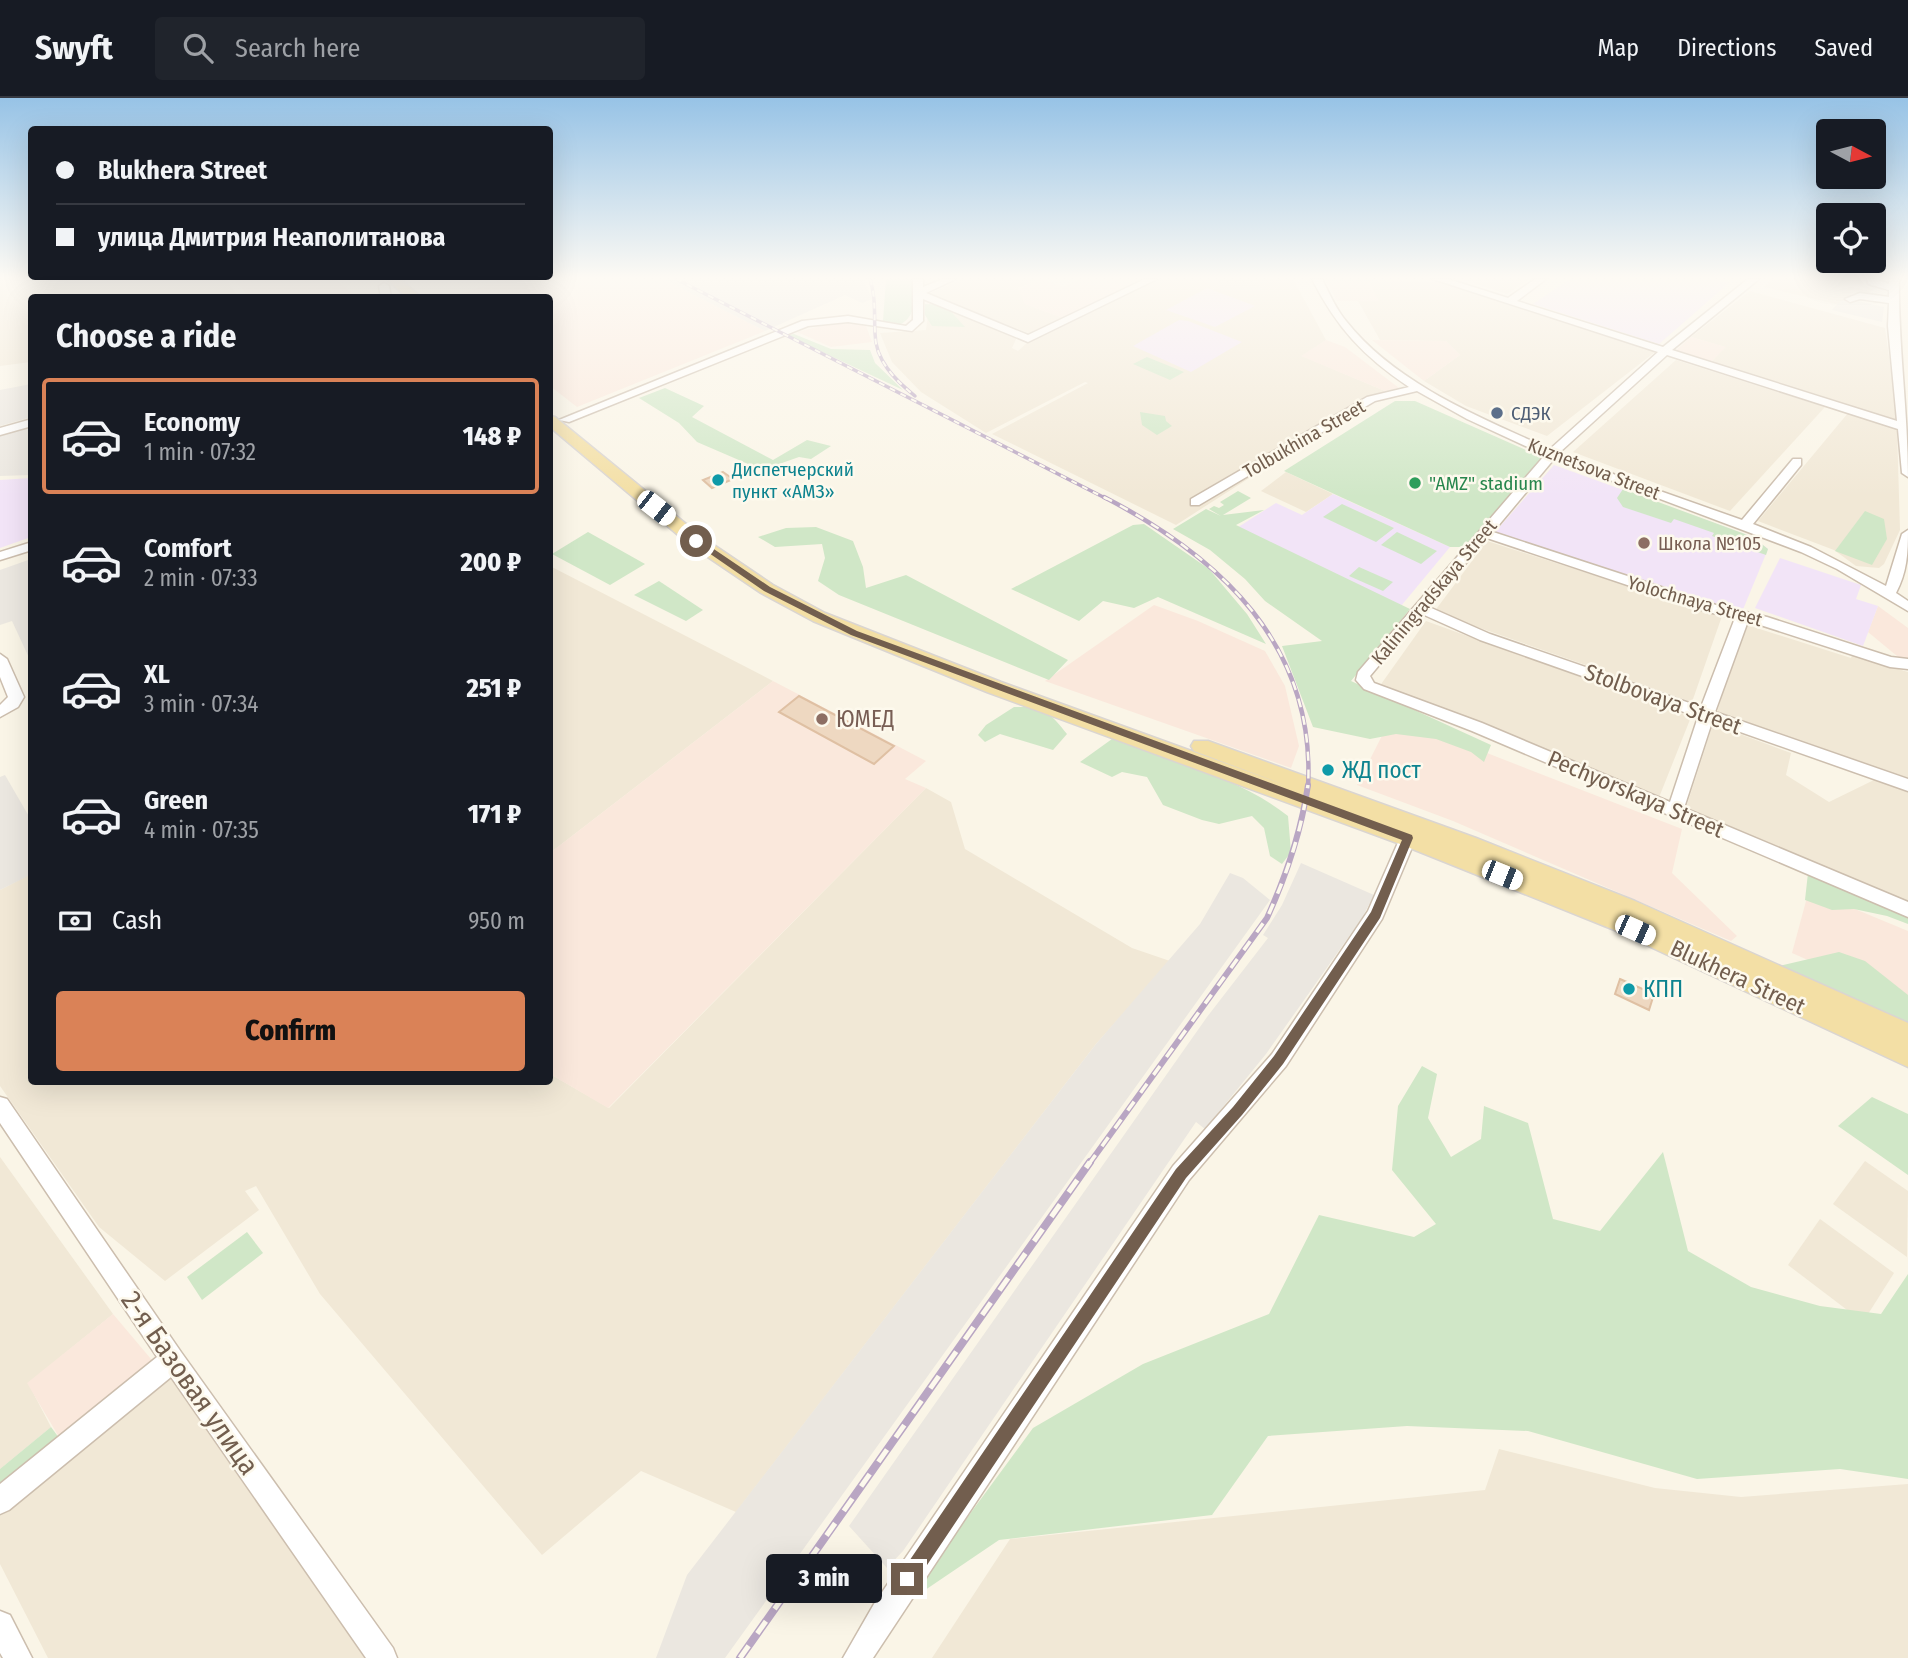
<!DOCTYPE html>
<html lang="en">
<head>
<meta charset="utf-8">
<style>
  :root { --surface:#171b24; --page:#20242c; --text:#f1f3f6; --muted:#9ea1a6; --line:#363941; --accent:#da8257 }
  body { margin:0; font-family:"Fira Sans Condensed",sans-serif; background:var(--page); color:var(--text); height:100vh; display:flex; flex-direction:column; font-size:26px; white-space:nowrap }
  * { box-sizing:border-box; margin:0 }
  p { font-size:23px; color:var(--muted) }
  .icon { flex:none; width:38px; height:38px; fill:none; stroke:currentColor; stroke-width:2; stroke-linecap:round; stroke-linejoin:round }
  .map { position:relative; flex:1; overflow:hidden }
  .panel { position:absolute; left:28px; top:196px; width:525px; height:791px; display:flex; flex-direction:column; background:var(--surface); border-radius:7px; box-shadow:0 7px 28px #0002 }
  .panel>* { flex:none }
  .guide { position:absolute; left:28px; top:28px; width:525px; height:154px; border-radius:7px; box-shadow:0 7px 28px #0002; display:grid; align-content:center; height:154px; padding:0 28px; background:var(--surface) }
  .needle { width:46px; rotate:97deg }
  .tools { position:absolute; left:1816px; top:21px; display:grid; gap:14px }
  .tools a { display:grid; place-items:center; width:70px; height:70px; border-radius:7px; background:var(--surface); box-shadow:0 7px 28px #0002; font-size:35px }
  .end { position:absolute; width:32px; height:32px; margin:-16px; border:9px solid #725e4e; background:#fff; box-shadow:0 0 0 4px #fff }
  .from { border-radius:50% }
  .bubble { position:absolute; height:49px; border-radius:7px; background:var(--surface); box-shadow:0 7px 28px #0002; font-size:23px; font-weight:800; line-height:49px; text-align:center }
  .car { position:absolute; width:21px; height:42px; margin:-21px -10px; border-radius:9px; box-shadow:0 0 5px 2px #0007; background:linear-gradient(#fff 24%,#345 0 40%,#fff 0 76%,#345 0 86%,#fff 0) }
  .guide b { display:flex; align-items:center; gap:24px; height:66px; font-size:26px }
  .guide b+b { border-top:2px solid var(--line) }
  .guide i { width:18px; height:18px; background:var(--text) }
  ul { padding:0; list-style:none }
  li { display:flex; align-items:center; gap:21px; height:116px; margin:0 14px 10px; padding:0 14px; border:4px solid transparent; border-radius:7px }
  li div { flex:1 }
  li b { display:block; font-size:26px }
  li em { font-style:normal; font-weight:800 }
  li.active { border-color:var(--accent) }
  li>.icon { width:63px; height:63px; stroke-width:1.5 }
  h2 { padding:0 28px; font-size:32px; line-height:84px }
  .pay { display:flex; align-items:center; gap:18px; height:77px; padding:0 28px; font-size:26px }
  .pay p { margin-inline-start:auto }
  .action { display:flex; gap:14px; margin-top:auto; padding:14px 28px }
  .action a { flex:1; height:80px; border-radius:7px; background:var(--accent); color:#111; font-size:28px; font-weight:800; line-height:80px; text-align:center }
  header { display:flex; align-items:center; gap:42px; box-sizing:border-box; height:98px; padding:0 35px; background:var(--surface); border-bottom:2px solid var(--line) }
  header strong { font-size:33px }
  nav { display:flex; gap:38px; margin-inline-start:auto; font-size:24px }
  .search { width:490px; height:63px; background:var(--page); display:flex; align-items:center; gap:18px; box-sizing:border-box; padding:0 24px; border-radius:7px; color:var(--muted); font-size:26px }
  .map>svg:first-child { display:block }
  .residential { fill:#f1e8d6 }
  .commercial { fill:#fae8dc }
  .industrial { fill:#ebe7e0 }
  .education { fill:#f2e4f7 }
  .green { fill:#d0e7c7 }
  .building { fill:#eed8c1; stroke:#dfc0a3; stroke-width:2 }
  .lines { fill:none; stroke-linecap:round; stroke-linejoin:round }
  .minor-casing { stroke:#ccbeae; stroke-width:3 }
  .major-casing { stroke:#dad5d1; stroke-width:3 }
  .minor { fill:#fff; fill-rule:evenodd }
  .major { fill:#f3dfa5; fill-rule:evenodd }
  .rail-far3-casing { stroke:#b9a6c3; stroke-width:3.5 }
  .rail-far2-casing { stroke:#b9a6c3; stroke-width:4.5 }
  .rail-far1-casing { stroke:#b9a6c3; stroke-width:6 }
  .rail-casing { stroke:#b9a6c3; stroke-width:8 }
  .rail-far3 { stroke:#fdf9ed; stroke-width:2; stroke-dasharray:6; stroke-linecap:butt }
  .rail-far2 { stroke:#fdf9ed; stroke-width:2.5; stroke-dasharray:9; stroke-linecap:butt }
  .rail-far1 { stroke:#fdf9ed; stroke-width:3.5; stroke-dasharray:11; stroke-linecap:butt }
  .rail { stroke:#fdf9ed; stroke-width:5; stroke-dasharray:15; stroke-linecap:butt }
  .route { fill:#725e4e }
  .service-dot { fill:#5c6f8a; stroke:#fdf9ed; stroke-width:2.5 }
  .culture-dot { fill:#0f9aa8; stroke:#fdf9ed; stroke-width:2.5 }
  .leisure-dot { fill:#2e9e5b; stroke:#fdf9ed; stroke-width:2.5 }
  .education-dot { fill:#8d6e63; stroke:#fdf9ed; stroke-width:2.5 }
  .labels { text-anchor:middle; dominant-baseline:central; stroke-width:5; stroke-linejoin:round; paint-order:stroke }
  .far-service-label { font-size:19px; fill:#4e5e75; stroke:#fdf9ed; text-anchor:start }
  .far-street-label { font-size:19px; fill:#725e4e; stroke:#fdf9ed }
  .far-culture-label { font-size:19px; fill:#0d838f; stroke:#fdf9ed; text-anchor:start }
  .far-leisure-label { font-size:19px; fill:#27864d; stroke:#fdf9ed; text-anchor:start }
  .far-education-label { font-size:19px; fill:#785e54; stroke:#fdf9ed; text-anchor:start }
  .street-label { font-size:23px; fill:#725e4e; stroke:#fdf9ed }
  .education-label { font-size:23px; fill:#785e54; stroke:#fdf9ed; text-anchor:start }
  .culture-label { font-size:23px; fill:#0d838f; stroke:#fdf9ed; text-anchor:start }
  .near-street-label { font-size:28px; fill:#725e4e; stroke:#fdf9ed }
</style>
</head>
<body>
<header>
<strong>Swyft</strong>
<div class="search"><svg class="icon" aria-label="search" viewBox="0 0 24 24"><circle cx="10" cy="10" r="6"/><path d="M15 15l6 6"/></svg>Search here</div>
<nav><a>Map</a><a>Directions</a><a>Saved</a></nav>
</header>
<div class="map">
<svg width="1908" height="1560" viewBox="0 0 1908 1560">
  <rect width="100%" height="100%" fill="#faf5e7"/>
  <!-- residential -->
  <g class="residential">
    <path d="M0,181H225L239,199L32,200L31,264L0,268Z"/>
    <path d="M963,181H1043L1018,190L1025,206L1063,220L1031,236L928,196Z"/>
    <path d="M1156,181H1217L1221,192H1261L1257,181H1293L1326,242L1302,258L1385,293L1176,427L992,336L1088,285L1085,284L986,335L921,294L892,264L880,235L926,232L930,202L1017,239L1012,250L1018,253L1030,242Z"/>
    <path d="M1326,181L1440,184L1655,254L1547,338L1466,308L1424,283L1460,257L1446,243L1380,242L1358,203L1378,202L1369,184H1327Z"/>
    <path d="M1461,181H1530L1507,196Z"/>
    <path d="M1774,181H1866L1861,187L1874,191L1867,197L1854,194L1843,204L1836,206L1764,189Z"/>
    <path d="M1750,193L1885,230L1898,324L1710,265L1725,249L1691,239Z"/>
    <path d="M1676,262L1825,309L1730,413L1573,354Z"/>
    <path d="M1848,315L1897,331L1900,432L1884,466L1879,470L1856,468L1834,452L1758,423Z"/>
    <path d="M1286,374L1333,396L1306,414L1261,393Z"/>
    <path d="M1487,443L1722,518L1692,604L1434,514Z"/>
    <path d="M550,468L773,583L550,755Z"/>
    <path d="M1426,523L1691,619L1658,702L1379,589Z"/>
    <path d="M1744,526L1851,560L1852,557L1908,574V683L1717,614Z"/>
    <path d="M1713,626L1791,655L1786,677L1829,704L1874,682L1908,694V803L1685,713Z"/>
    <path d="M926,690L951,704L965,751L1132,850L1170,863L1096,946L736,1414L641,1373L542,1457L320,1196L256,1088L245,1093L259,1112L165,1183L99,1129L0,988V792L31,776L32,984H550V976L609,1010Z"/>
    <path d="M0,1059L113,1216L28,1285L51,1329L0,1371Z"/>
    <path d="M1865,1063L1908,1093L1907,1159L1833,1106Z"/>
    <path d="M1820,1121L1894,1175L1863,1224L1788,1167Z"/>
    <path d="M168,1275L369,1560H48L0,1466V1414Z"/>
    <path d="M1499,1351L1655,1390L1741,1399L1908,1386V1560H932L1010,1441L1485,1392Z"/>
  </g>
  <!-- commercial -->
  <g class="commercial">
    <path d="M234,181H335L357,199H249Z"/>
    <path d="M502,181H663L765,233L577,309L550,288V200H449Z"/>
    <path d="M1043,181L1063,189L1081,181H1144L1063,220L1025,206L1018,191Z"/>
    <path d="M1327,184H1369L1379,203H1337Z"/>
    <path d="M841,223L866,228L872,244L831,249L797,234Z"/>
    <path d="M1691,239L1726,249L1710,265L1674,254Z"/>
    <path d="M1326,242L1345,249L1399,290L1385,293L1301,258Z"/>
    <path d="M1372,242L1446,243L1460,257L1424,283Z"/>
    <path d="M1154,507L1198,523L1265,553L1285,588L1299,648L1291,670L1045,583Z"/>
    <path d="M1878,508L1908,530V567L1868,534Z"/>
    <path d="M773,583L926,663L905,681L926,690L608,1010L550,976V755Z"/>
    <path d="M1392,618L1682,731L1672,775L1737,838L1731,843L1453,723L1357,687Z"/>
    <path d="M1809,792L1908,833V906L1792,855Z"/>
    <path d="M113,1216L156,1267L62,1344L27,1285Z"/>
  </g>
  <!-- industrial -->
  <g class="industrial">
    <path d="M663,181H864L872,201L862,205L845,197L765,233Z"/>
    <path d="M1217,181H1257L1262,192H1221Z"/>
    <path d="M1853,202L1884,209L1882,224L1832,212L1840,203Z"/>
    <path d="M31,286V319L0,328V292Z"/>
    <path d="M31,328V377L0,378V337Z"/>
    <path d="M31,461H32L31,564L12,523L0,527V472Z"/>
    <path d="M5,677L31,722L32,776L0,792V679Z"/>
    <path d="M1301,765L1374,797L1362,820L1266,956L1205,1031L1196,1024L903,1453L887,1470L849,1428L1207,919L1268,840L1263,837L1282,807Z"/>
    <path d="M1230,775L1243,780L1270,802L725,1560H656L687,1477L1096,946L1200,826Z"/>
  </g>
  <!-- education -->
  <g class="education">
    <path d="M1570,181H1714L1729,185L1659,246L1533,206Z"/>
    <path d="M1207,190L1255,208L1215,229L1166,212Z"/>
    <path d="M1179,222L1188,223L1242,244L1191,274L1133,248Z"/>
    <path d="M1554,367L1753,439L1768,451L1742,514L1495,434Z"/>
    <path d="M31,380V439L0,450V382Z"/>
    <path d="M1333,396L1450,449L1401,508L1232,433L1276,405L1302,417Z"/>
    <path d="M1780,460L1861,487L1856,501L1878,508L1863,548L1755,510Z"/>
  </g>
  <!-- green -->
  <g class="green">
    <path d="M886,181H914C914,199 918,218 899,227L883,223Z"/>
    <path d="M925,206L945,207L965,229L932,228L925,217Z"/>
    <path d="M794,236L831,251L870,252L875,265L903,292L786,237Z"/>
    <path d="M1147,259L1184,274L1170,282L1133,266Z"/>
    <path d="M665,290L704,308L692,319L773,362L807,342L831,348L811,361L799,359L762,372L697,344L679,325L639,300Z"/>
    <path d="M1395,303H1415L1544,360L1465,449H1450L1284,373Z"/>
    <path d="M1140,314L1165,318L1166,323L1172,328L1157,337L1142,327Z"/>
    <path d="M1623,391L1753,439L1768,451L1766,457L1712,438L1714,435L1674,421L1671,425L1623,409L1617,400Z"/>
    <path d="M1238,393L1251,400L1223,417L1264,412L1236,427L1410,511L1351,583L1491,647L1484,664L1471,654L1436,641L1396,636L1370,641L1313,629L1282,548L1322,543L1265,503L1245,481L1210,452L1173,431L1206,411L1221,418L1209,411L1214,408L1219,410L1224,407L1220,404Z"/>
    <path d="M1342,406L1394,430L1376,444L1323,419Z"/>
    <path d="M1865,413L1884,421L1887,441L1872,467L1835,453Z"/>
    <path d="M1144,426L1209,471L1247,516L1266,546L1158,499L1134,510L1103,503L1079,523L1011,491L1133,427Z"/>
    <path d="M816,429L853,443L863,469L866,490L906,477L1068,562L1049,582L839,497L818,483L825,460L822,446L775,449L758,439L786,430Z"/>
    <path d="M588,434L645,466L610,487L552,456Z"/>
    <path d="M1397,434L1437,453L1421,466L1381,447Z"/>
    <path d="M1359,469L1393,484L1383,493L1349,478Z"/>
    <path d="M659,483L703,512L686,523L634,497Z"/>
    <path d="M1014,609C1043,608 1050,614 1067,636L1053,652L1000,636L985,644L978,637L986,627Z"/>
    <path d="M1112,641C1171,663 1239,679 1288,718L1291,754L1282,766L1270,758L1264,730L1252,718L1219,726L1202,722L1163,707L1147,679L1122,674L1112,679L1080,664Z"/>
    <path d="M1808,775L1908,816V826L1887,818L1854,811L1832,812L1805,802Z"/>
    <path d="M1839,854L1865,863L1908,897V927L1779,868Z"/>
    <path d="M1422,968L1437,976L1428,1020L1451,1059L1481,1041L1484,1008L1528,1025L1553,1121L1600,1133L1663,1054L1688,1153L1751,1189L1820,1208L1881,1216L1908,1176V1381L1840,1371L1697,1381L1528,1333L1407,1328L1268,1338L1212,1417L999,1442L903,1507L1033,1330L1143,1266L1269,1216L1319,1117L1414,1139L1436,1126L1392,1072L1398,1008Z"/>
    <path d="M1872,999L1908,1016V1077L1838,1028Z"/>
    <path d="M247,1134L263,1155L202,1202L187,1179Z"/>
    <path d="M51,1329L62,1344L0,1396V1371Z"/>
  </g>
  <!-- building -->
  <g class="building">
    <path d="M723,374L733,381L712,390L703,382Z"/>
    <path d="M799,598L894,648L874,666L779,614Z"/>
    <path d="M1620,881L1654,896L1649,912L1615,896Z"/>
  </g>
  <g class="lines">
    <!-- minor casing -->
    <g class="minor-casing">
      <g id="minor">
        <path d="M913,181H923V189L943,181H956L926,195L1028,237L1145,181H1157L1028,244L923,201V223L912,233L848,224L808,228L569,324L559,322L802,223L848,218L906,228L913,222Z"/>
        <path d="M1312,181H1322C1329,195 1336,211 1346,223C1396,286 1479,319 1550,351L1658,254L1433,181H1448L1508,200L1535,181H1546L1517,203L1663,249L1748,181H1759L1672,252L1897,323L1888,228L1889,205L1860,201L1850,204L1845,201L1860,195L1889,199V192L1868,186L1867,181H1877L1889,186V181H1899C1898,247 1908,312 1908,379L1902,375L1898,331L1667,257L1559,355L1626,381L1742,422L1793,361H1801V367L1753,426L1811,449L1886,488L1902,436L1908,432C1908,456 1907,474 1896,495L1908,503V513L1837,471L1801,454L1554,361L1493,434L1716,507L1767,519L1891,559L1908,561V571L1890,569L1748,523L1715,614L1908,681V693L1712,624L1684,710L1908,804V819L1472,633L1364,591L1356,582L1358,574L1545,357L1467,321L1417,293L1375,303L1199,407H1191V401L1367,299L1409,289C1363,258 1337,230 1312,181ZM1487,440L1708,514L1735,520L1701,609L1490,536L1429,509ZM1422,516L1480,542L1698,619L1670,704L1482,625L1374,585L1370,578Z"/>
        <path d="M384,185L389,188L391,200H381L379,188Z"/>
        <path d="M32,321V328L0,337V330Z"/>
        <path d="M32,444V452L0,462V454Z"/>
        <path d="M0,556L7,561L24,599L18,609L0,619V607L8,599L0,579Z"/>
        <path d="M1408,734L1414,735L1416,740L1382,821L1286,968L1189,1082L873,1560H843L874,1506L1173,1068L1272,956L1368,813L1400,740L1402,735Z"/>
        <path d="M0,999L7,1001L181,1254L393,1550L397,1560H366L171,1279L9,1412L0,1416V1386L157,1259L0,1025Z"/>
        <path d="M0,1513L10,1517L32,1560H3L0,1555Z"/>
      </g>
    </g>
    <!-- major casing -->
    <g class="major-casing">
      <g id="major">
        <path d="M386,181H400L422,200H408Z"/>
        <path d="M550,318L555,319L702,439L773,487L825,515L1001,584L1288,688L1194,653L1191,648L1194,643H1208L1476,740L1635,803L1908,925V969L1612,831L1400,746L987,594L813,523L761,495L690,447L550,329Z"/>
      </g>
    </g>
    <!-- minor -->
    <use href="#minor" class="minor"/>
    <!-- major -->
    <use href="#major" class="major"/>
    <!-- rail-far3 casing -->
    <g class="rail-far3-casing">
      <g id="rail-far3">
        <path d="M676,181L1107,401"/>
        <path d="M870,181C876,200 874,216 875,235C875,262 895,282 915,298"/>
      </g>
    </g>
    <!-- rail-far2 casing -->
    <g class="rail-far2-casing">
      <path id="rail-far2" d="M1104,399C1220,459 1316,547 1308,689"/>
    </g>
    <!-- rail-far1 casing -->
    <g class="rail-far1-casing">
      <path id="rail-far1" d="M1089,1066L1267,820C1287,776 1301,735 1308,687"/>
    </g>
    <!-- rail casing -->
    <g class="rail-casing">
      <path id="rail" d="M740,1560L1090,1064"/>
    </g>
    <!-- rail-far3 -->
    <use href="#rail-far3" class="rail-far3"/>
    <!-- rail-far2 -->
    <use href="#rail-far2" class="rail-far2"/>
    <!-- rail-far1 -->
    <use href="#rail-far1" class="rail-far1"/>
    <!-- rail -->
    <use href="#rail" class="rail"/>
  </g>
  <!-- sky -->
  <linearGradient id="sky" x2="0" y2="1"><stop stop-color="#97c3e6"/><stop offset="0.45" stop-color="#fdfaf4"/><stop offset="1" stop-color="#fdfaf4" stop-opacity="0"/></linearGradient>
  <rect width="1908" height="399" fill="url(#sky)"/>
  <!-- route -->
  <path class="route" d="M693,441H699L770,489L857,533L1412,737L1413,740L1380,820L1283,966L1242,1017L1186,1080L913,1488L907,1490L901,1488L898,1481L901,1475L1176,1071L1233,1009L1274,958L1371,814L1402,742L851,537L764,493L693,444Z"/>
  <!-- markers -->
  <circle class="service-dot" cx="1497" cy="315" r="7"/>
  <g class="culture-dot">
    <circle cx="718" cy="382" r="7"/>
    <circle cx="1328" cy="672" r="7"/>
    <circle cx="1629" cy="891" r="7"/>
  </g>
  <circle class="leisure-dot" cx="1415" cy="385" r="7"/>
  <g class="education-dot">
    <circle cx="1644" cy="445" r="7"/>
    <circle cx="822" cy="621" r="7"/>
  </g>
  <g class="labels">
    <!-- far-service labels -->
    <g class="far-service-label">
      <text x="1511" y="315">СДЭК</text>
    </g>
    <!-- far-street labels -->
    <g class="far-street-label">
      <text transform="translate(1304 341) rotate(-30)">Tolbukhina Street</text>
      <text transform="translate(1594 371) rotate(21)">Kuznetsova Street</text>
      <text transform="translate(1434 494) rotate(-50)">Kaliningradskaya Street</text>
      <text transform="translate(1695 503) rotate(16)">Yolochnaya Street</text>
    </g>
    <!-- far-culture labels -->
    <g class="far-culture-label">
      <text x="732" y="371">Диспетчерский<tspan x="732" dy="22">пункт «АМЗ»</tspan></text>
    </g>
    <!-- far-leisure labels -->
    <g class="far-leisure-label">
      <text x="1429" y="385">"AMZ" stadium</text>
    </g>
    <!-- far-education labels -->
    <g class="far-education-label">
      <text x="1658" y="445">Школа №105</text>
    </g>
    <!-- street labels -->
    <g class="street-label">
      <text transform="translate(1663 601) rotate(20)">Stolbovaya Street</text>
      <text transform="translate(1636 696) rotate(23)">Pechyorskaya Street</text>
      <text transform="translate(1738 879) rotate(25)">Blukhera Street</text>
    </g>
    <!-- education labels -->
    <g class="education-label">
      <text x="836" y="621">ЮМЕД</text>
    </g>
    <!-- culture labels -->
    <g class="culture-label">
      <text x="1342" y="672">ЖД пост</text>
      <text x="1643" y="891">КПП</text>
    </g>
    <!-- near-street labels -->
    <g class="near-street-label">
      <text transform="translate(190 1285) rotate(55)">2-я Базовая улица</text>
    </g>
  </g>
</svg>
<div class="tools">
<a><svg class="needle" viewBox="-14 -14 28 28"><path d="M0-13l5 13h-10z" fill="#e53935"/><path d="M0 13l5-13h-10z" fill="#9ea1a6"/></svg></a>
<a><svg class="icon" aria-label="locate" viewBox="0 0 24 24"><circle cx="12" cy="12" r="6"/><path d="M12 2v4M12 18v4M2 12h4M18 12h4"/></svg></a>
</div>
<i class="end from" style="left:696px;top:443px"></i>
<i class="end" style="left:907px;top:1481px"></i>
<div class="bubble" style="left:766px;top:1456px;width:116px">3 min</div>
<i class="car" style="left:656px;top:410px;rotate:128deg"></i>
<i class="car" style="left:1502px;top:777px;rotate:112deg"></i>
<i class="car" style="left:1635px;top:832px;rotate:114deg"></i>
<div class="guide">
<b><i class="from"></i>Blukhera Street</b>
<b><i></i>улица Дмитрия Неаполитанова</b>
</div>
<section class="panel">
<h2>Choose a ride</h2>
<ul>
<li class="active"><svg class="icon" aria-label="car" viewBox="0 0 24 24"><path d="M5 17H2v-5l4-1 3-4h7l3 4 3 1v5h-3M9 17h6M6 11h13"/><circle cx="7" cy="17" r="2"/><circle cx="17" cy="17" r="2"/></svg><div><b>Economy</b><p>1 min · 07:32</p></div><em>148 ₽</em></li>
<li><svg class="icon" aria-label="car" viewBox="0 0 24 24"><path d="M5 17H2v-5l4-1 3-4h7l3 4 3 1v5h-3M9 17h6M6 11h13"/><circle cx="7" cy="17" r="2"/><circle cx="17" cy="17" r="2"/></svg><div><b>Comfort</b><p>2 min · 07:33</p></div><em>200 ₽</em></li>
<li><svg class="icon" aria-label="car" viewBox="0 0 24 24"><path d="M5 17H2v-5l4-1 3-4h7l3 4 3 1v5h-3M9 17h6M6 11h13"/><circle cx="7" cy="17" r="2"/><circle cx="17" cy="17" r="2"/></svg><div><b>XL</b><p>3 min · 07:34</p></div><em>251 ₽</em></li>
<li><svg class="icon" aria-label="car" viewBox="0 0 24 24"><path d="M5 17H2v-5l4-1 3-4h7l3 4 3 1v5h-3M9 17h6M6 11h13"/><circle cx="7" cy="17" r="2"/><circle cx="17" cy="17" r="2"/></svg><div><b>Green</b><p>4 min · 07:35</p></div><em>171 ₽</em></li>
</ul>
<div class="pay"><svg class="icon" aria-label="cash" viewBox="0 0 24 24"><path d="M3 7h18v10H3z"/><circle cx="12" cy="12" r="2"/></svg>Cash<p>950 m</p></div>
<div class="action"><a>Confirm</a></div>
</section>
</div>
</body>
</html>
